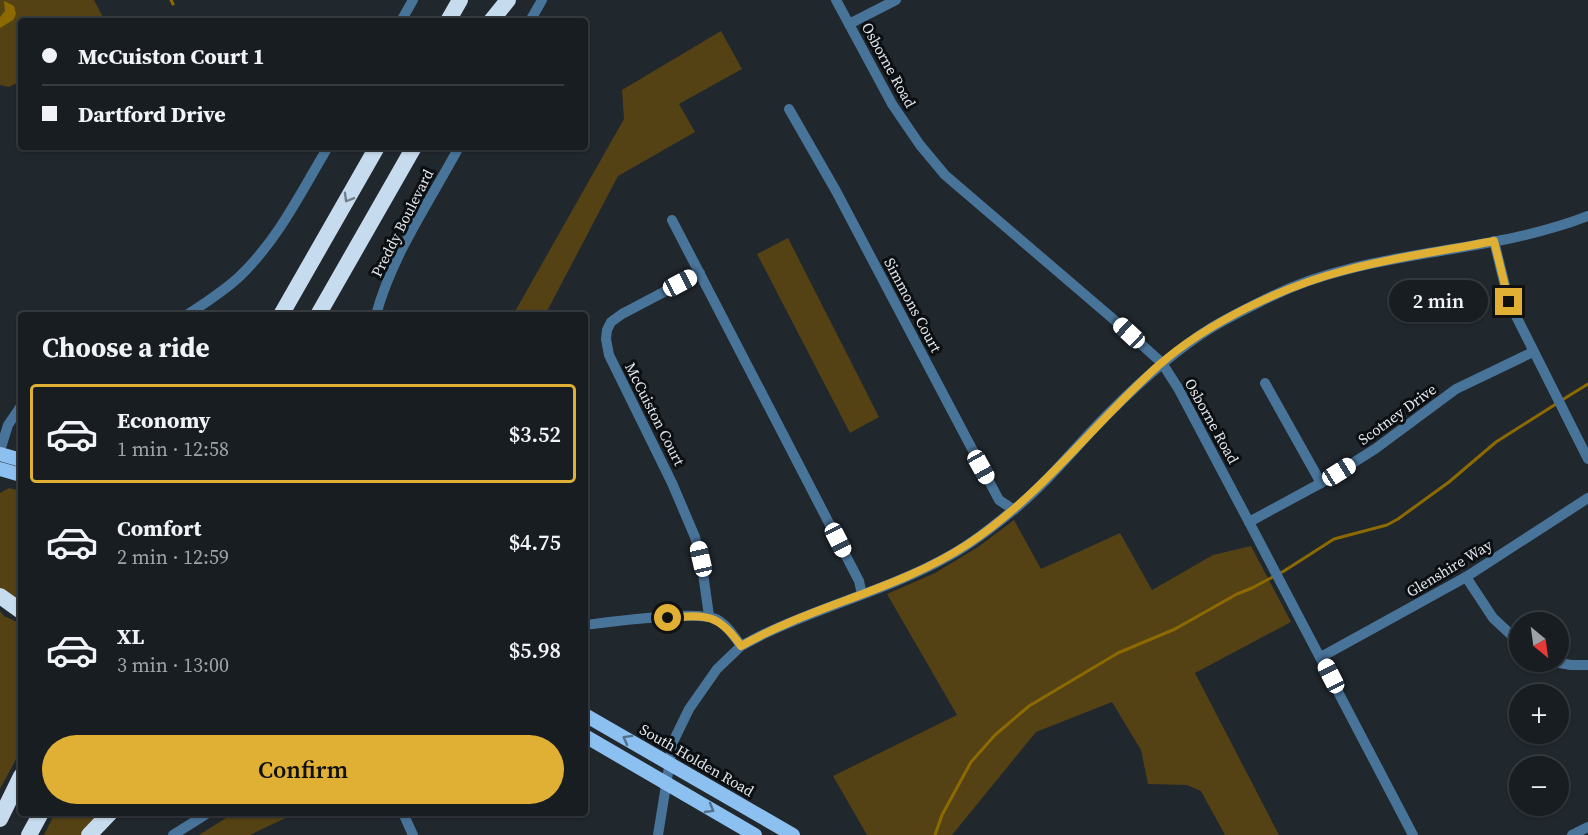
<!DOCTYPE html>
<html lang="en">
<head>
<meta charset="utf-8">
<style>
  :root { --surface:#181d22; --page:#252a2f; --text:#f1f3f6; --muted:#9fa2a5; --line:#363b40; --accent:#e0b034 }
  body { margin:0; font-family:"Source Serif 4",serif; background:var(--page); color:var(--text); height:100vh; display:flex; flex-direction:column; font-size:22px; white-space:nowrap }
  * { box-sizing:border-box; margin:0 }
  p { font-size:20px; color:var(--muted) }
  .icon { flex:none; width:33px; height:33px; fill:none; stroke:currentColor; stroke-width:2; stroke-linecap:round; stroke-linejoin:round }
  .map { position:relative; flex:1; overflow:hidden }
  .panel { position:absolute; left:18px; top:312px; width:570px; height:504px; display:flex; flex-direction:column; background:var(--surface); border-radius:6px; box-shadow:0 2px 4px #0004,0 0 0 2px var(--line) }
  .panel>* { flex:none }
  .top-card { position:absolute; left:18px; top:18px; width:570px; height:132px; border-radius:6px; box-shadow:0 2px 4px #0004,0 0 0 2px var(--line); display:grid; align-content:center; height:132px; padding:0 24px; background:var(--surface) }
  .needle { width:39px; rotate:151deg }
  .tools { position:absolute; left:1509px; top:612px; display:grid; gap:12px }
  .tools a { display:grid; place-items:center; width:60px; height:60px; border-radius:50%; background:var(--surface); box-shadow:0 2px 4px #0004,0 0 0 2px var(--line); font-size:30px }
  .end { position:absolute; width:27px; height:27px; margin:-14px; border:8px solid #e0b034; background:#111; box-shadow:0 0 0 3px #111 }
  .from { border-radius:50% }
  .bubble { position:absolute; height:42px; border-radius:21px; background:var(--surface); box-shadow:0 2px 4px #0004,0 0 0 2px var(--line); font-size:20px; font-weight:600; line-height:42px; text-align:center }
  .car { position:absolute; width:18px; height:36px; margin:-18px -9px; border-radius:8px; box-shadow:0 0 4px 2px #0007; background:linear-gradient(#fff 24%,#345 0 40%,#fff 0 76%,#345 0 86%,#fff 0) }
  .top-card b { display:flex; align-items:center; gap:21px; height:57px; font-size:22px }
  .top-card b+b { border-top:2px solid var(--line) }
  .top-card i { width:15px; height:15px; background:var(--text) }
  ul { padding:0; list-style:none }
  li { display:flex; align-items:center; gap:18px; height:99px; margin:0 12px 9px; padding:0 12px; border:3px solid transparent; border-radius:6px }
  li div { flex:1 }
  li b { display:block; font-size:22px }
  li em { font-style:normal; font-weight:600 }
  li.selected { border-color:var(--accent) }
  li>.icon { width:54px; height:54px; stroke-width:1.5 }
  h2 { padding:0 24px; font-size:27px; line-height:72px }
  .primary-button { display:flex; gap:12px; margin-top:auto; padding:12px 24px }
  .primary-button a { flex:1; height:69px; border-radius:36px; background:var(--accent); color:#111; font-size:24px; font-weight:600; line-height:69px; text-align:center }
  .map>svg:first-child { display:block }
  .green { fill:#544215 }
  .water { fill:#8c6a01 }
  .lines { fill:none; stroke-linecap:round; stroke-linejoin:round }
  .stream { stroke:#8c6a01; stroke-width:3 }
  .minor { stroke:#49749a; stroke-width:10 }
  .major { stroke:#8cc0f0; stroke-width:14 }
  .highway { stroke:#c6dbee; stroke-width:16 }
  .oneway { stroke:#727f8b }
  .oneway2 { stroke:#52708c }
  .route { stroke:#e0b034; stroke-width:8 }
  .labels { text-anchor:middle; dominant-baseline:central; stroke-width:6; stroke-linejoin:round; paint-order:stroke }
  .street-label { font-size:15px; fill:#e2e6eb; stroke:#0c0f12 }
</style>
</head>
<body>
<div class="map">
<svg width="1588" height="835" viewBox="0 0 1588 835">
  <rect width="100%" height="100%" fill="#20272d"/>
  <!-- green -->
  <g class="green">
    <path d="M0,0H94L105,21H21V81L9,87L0,85Z"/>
    <path d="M721,31L742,69L679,104L695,132L618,176L545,315H513L624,119L622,90Z"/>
    <path d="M788,238L879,417L850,433L757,254Z"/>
    <path d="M9,488L21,491V606L0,588V493Z"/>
    <path d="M1014,520L1041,569L1120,533L1152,590L1213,555L1251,546L1291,622L1195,673L1279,835H1225L1201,791L1187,785L1148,784L1141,750L1112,702L1036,732L952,835H867L833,776L957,715L887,594L935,573L978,547Z"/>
    <path d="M0,611L4,616L21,624V750L0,789Z"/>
    <path d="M55,813H103L82,835H44Z"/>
    <path d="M234,813H296L250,835H199Z"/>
  </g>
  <!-- water -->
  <path class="water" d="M4,1L14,6L16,14L13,20L0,28V17L5,11Z"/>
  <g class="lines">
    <!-- stream -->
    <g class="stream">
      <path d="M171,0L173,4"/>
      <path d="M1562,400L1588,384"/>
      <path d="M935,835L942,815L971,762L995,735L1029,706L1118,653L1175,629L1237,594L1252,588L1284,571L1334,539L1387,525L1398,519L1449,482L1496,442L1556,404"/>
    </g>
    <!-- minor -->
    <g class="minor">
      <path d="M836,0L892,104L920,145L945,175L1112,318L1162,363L1178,388L1249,522L1413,835"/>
      <path d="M401,21L413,0"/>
      <path d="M530,21L542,0"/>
      <path d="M849,24L896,0"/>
      <path d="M789,109L836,191L999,500L1014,510"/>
      <path d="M672,220L859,581L862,594"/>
      <path d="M1494,241L1509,302L1588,459"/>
      <path d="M700,273L622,314L611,322L607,330L606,339L609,355L672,483L695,537L701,559L709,616"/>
      <path d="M187,315C205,303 224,291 239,277C278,240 301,192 328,147"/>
      <path d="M376,315C392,255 430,201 459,147"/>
      <path d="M1265,383L1321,483"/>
      <path d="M0,451L8,425L21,406"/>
      <path d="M1249,522L1321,483L1375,449L1456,389L1533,352"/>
      <path d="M1466,577L1493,618L1520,643"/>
      <path d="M585,625C611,622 696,610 716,619C727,625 734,636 741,646"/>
      <path d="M1321,657L1466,577L1588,498"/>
      <path d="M1554,662L1571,665H1588"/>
      <path d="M403,813L413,835"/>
      <path d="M173,835L208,813"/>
      <path d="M658,835L673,742L689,709L717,669L741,646L760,636C821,606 889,590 949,556C971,544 991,528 1011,512C1048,483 1078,443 1112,410C1142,380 1174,351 1211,328C1229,317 1250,307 1270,297C1369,248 1486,256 1588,216"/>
      <path d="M1572,835L1588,827"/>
    </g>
    <!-- major -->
    <g class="major">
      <path d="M0,454L21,460"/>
      <path d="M0,469L21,475"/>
      <path d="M585,715L793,835"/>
      <path d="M585,736L755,835"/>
    </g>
    <!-- highway -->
    <g class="highway">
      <path d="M448,21L460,0"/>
      <path d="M491,21L508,0"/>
      <path d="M281,315L377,147"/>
      <path d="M318,315L414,147"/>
      <path d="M0,596L21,611"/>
      <path d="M0,819L21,776"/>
      <path d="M29,835L41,813"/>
      <path d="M89,835L110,813"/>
    </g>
  </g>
  <!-- one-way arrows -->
  <defs><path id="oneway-chevron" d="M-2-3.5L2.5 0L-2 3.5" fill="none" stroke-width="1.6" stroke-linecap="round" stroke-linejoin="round" transform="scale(1.5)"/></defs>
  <use class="oneway" href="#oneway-chevron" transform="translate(348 198) rotate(120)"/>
  <g class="oneway2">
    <use href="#oneway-chevron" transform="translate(627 739) rotate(-151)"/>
    <use href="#oneway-chevron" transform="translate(710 809) rotate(30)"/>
  </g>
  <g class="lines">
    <!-- route -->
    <path class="route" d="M668,618C706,614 719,614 741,646C813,605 898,590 968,544C1041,496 1094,423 1159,365C1207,323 1282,287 1343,271C1392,257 1444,251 1494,241L1509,302"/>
  </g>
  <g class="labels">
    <!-- street labels -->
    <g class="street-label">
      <text transform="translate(889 65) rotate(61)">Osborne Road</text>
      <text transform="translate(402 223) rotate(-63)">Preddy Boulevard</text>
      <text transform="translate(913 305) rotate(62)">Simmons Court</text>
      <text transform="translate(655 414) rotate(63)">McCuiston Court</text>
      <text transform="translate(1397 414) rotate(-36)">Scotney Drive</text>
      <text transform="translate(1212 421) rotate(61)">Osborne Road</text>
      <text transform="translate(1449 568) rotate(-31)">Glenshire Way</text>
      <text transform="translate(697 760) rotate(30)">South Holden Road</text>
    </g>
  </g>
</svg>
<div class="tools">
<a><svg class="needle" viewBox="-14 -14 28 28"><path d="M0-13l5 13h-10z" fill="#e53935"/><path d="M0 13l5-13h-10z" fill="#9fa2a5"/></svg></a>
<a>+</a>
<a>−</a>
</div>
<i class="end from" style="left:668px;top:618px"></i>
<i class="end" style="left:1509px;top:302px"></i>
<div class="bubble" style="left:1389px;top:280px;width:99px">2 min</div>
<i class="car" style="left:680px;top:283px;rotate:62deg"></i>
<i class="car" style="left:1129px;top:333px;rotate:313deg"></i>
<i class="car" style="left:981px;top:467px;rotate:151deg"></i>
<i class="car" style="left:1339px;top:472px;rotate:58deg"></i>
<i class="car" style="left:838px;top:540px;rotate:153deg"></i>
<i class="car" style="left:701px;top:559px;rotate:347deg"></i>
<i class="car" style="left:1331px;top:676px;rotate:333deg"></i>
<div class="top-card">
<b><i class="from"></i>McCuiston Court 1</b>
<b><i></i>Dartford Drive</b>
</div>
<section class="panel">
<h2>Choose a ride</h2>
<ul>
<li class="selected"><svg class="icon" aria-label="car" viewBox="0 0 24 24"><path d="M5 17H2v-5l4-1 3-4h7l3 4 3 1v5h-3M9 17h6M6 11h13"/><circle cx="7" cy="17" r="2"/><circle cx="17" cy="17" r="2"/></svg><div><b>Economy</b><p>1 min · 12:58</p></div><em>$3.52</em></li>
<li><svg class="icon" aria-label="car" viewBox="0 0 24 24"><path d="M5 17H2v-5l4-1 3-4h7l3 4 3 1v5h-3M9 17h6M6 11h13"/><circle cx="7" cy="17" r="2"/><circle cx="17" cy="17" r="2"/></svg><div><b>Comfort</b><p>2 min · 12:59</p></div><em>$4.75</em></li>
<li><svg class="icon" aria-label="car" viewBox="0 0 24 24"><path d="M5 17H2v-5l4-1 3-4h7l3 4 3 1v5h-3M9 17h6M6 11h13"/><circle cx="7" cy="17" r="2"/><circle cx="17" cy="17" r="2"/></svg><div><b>XL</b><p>3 min · 13:00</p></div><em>$5.98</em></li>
</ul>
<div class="primary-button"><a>Confirm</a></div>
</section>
</div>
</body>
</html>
